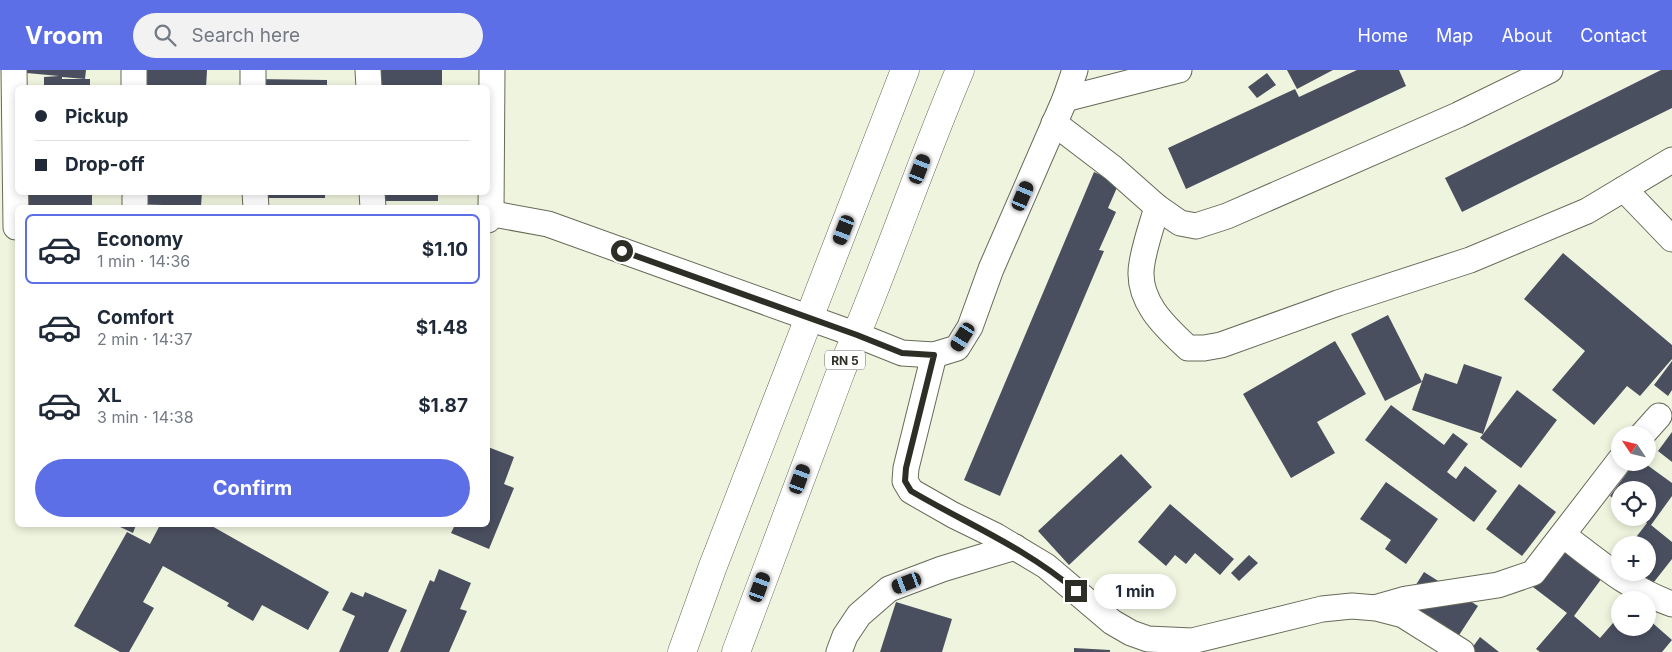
<!DOCTYPE html>
<html lang="en">
<head>
<meta charset="utf-8">
<style>
  :root { --surface:#fff; --page:#f2f2f3; --text:#1f2937; --muted:#747a83; --line:#e0e1e3; --accent:#5d6fe6 }
  body { margin:0; font-family:Inter,sans-serif; background:var(--page); color:var(--text); height:100vh; display:flex; flex-direction:column; font-size:19px; white-space:nowrap }
  * { box-sizing:border-box; margin:0 }
  p { font-size:16px; color:var(--muted) }
  .icon { flex:none; width:28px; height:28px; fill:none; stroke:currentColor; stroke-width:2; stroke-linecap:round; stroke-linejoin:round }
  .map { position:relative; flex:1; overflow:hidden }
  .details { position:absolute; left:15px; top:135px; width:475px; height:322px; display:flex; flex-direction:column; background:var(--surface); border-radius:8px; box-shadow:0 2px 8px #0003 }
  .details>* { flex:none }
  .banner { position:absolute; left:15px; top:15px; width:475px; height:110px; border-radius:8px; box-shadow:0 2px 8px #0003; display:grid; align-content:center; height:110px; padding:0 20px; background:var(--surface) }
  .needle { width:32px; rotate:305deg }
  .tools { position:absolute; left:1611px; top:356px; display:grid; gap:10px }
  .tools a { display:grid; place-items:center; width:45px; height:45px; border-radius:50%; background:var(--surface); box-shadow:0 2px 8px #0003; font-size:25px }
  .end { position:absolute; width:22px; height:22px; margin:-11px; border:6px solid #2d2f27; background:#fff; box-shadow:0 0 0 2px #fff }
  .from { border-radius:50% }
  .bubble { position:absolute; height:35px; border-radius:18px; background:var(--surface); box-shadow:0 2px 8px #0003; font-size:16px; font-weight:700; line-height:35px; text-align:center }
  .car { position:absolute; width:15px; height:30px; margin:-15px -8px; border-radius:6px; box-shadow:0 0 4px 1px #0007; background:linear-gradient(#222 24%,#8ab4d8 0 40%,#222 0 76%,#8ab4d8 0 86%,#222 0) }
  .banner b { display:flex; align-items:center; gap:18px; height:48px; font-size:19px }
  .banner b+b { border-top:1px solid var(--line) }
  .banner i { width:12px; height:12px; background:var(--text) }
  ul { padding:9px 0 0; list-style:none }
  li { display:flex; align-items:center; gap:15px; height:70px; margin:0 10px 8px; padding:0 10px; border:2px solid transparent; border-radius:8px }
  li div { flex:1 }
  li b { display:block; font-size:19px }
  li em { font-style:normal; font-weight:700 }
  li.current { border-color:var(--accent) }
  li>.icon { width:45px; height:45px; stroke-width:1.5 }
  .cta { display:flex; gap:10px; margin-top:auto; padding:10px 20px }
  .cta a { flex:1; height:58px; border-radius:30px; background:var(--accent); color:#fff; font-size:20px; font-weight:700; line-height:58px; text-align:center }
  header { display:flex; align-items:center; gap:30px; box-sizing:border-box; height:70px; padding:0 25px; background:var(--accent); color:#fff }
  header strong { font-size:24px }
  nav { display:flex; gap:28px; margin-inline-start:auto; font-size:18px }
  .search { width:350px; height:45px; background:var(--page); display:flex; align-items:center; gap:12px; box-sizing:border-box; padding:0 18px; border-radius:28px; color:var(--muted); font-size:19px }
  .map>svg:first-child { display:block }
  .building { fill:#4a4f60 }
  .lines { fill:none; stroke-linecap:round; stroke-linejoin:round }
  .street-casing { stroke:#666a58; stroke-width:27 }
  .primary-casing { stroke:#666a58; stroke-width:29 }
  .street { stroke:#fff; stroke-width:25 }
  .primary { stroke:#fff; stroke-width:28 }
  .route { stroke:#2d2f27; stroke-width:6 }
  .labels { text-anchor:middle; dominant-baseline:central; stroke-width:5; stroke-linejoin:round; paint-order:stroke }
  .shield { fill:#fff; stroke:#6c6d68; stroke-width:1 }
  .shield-label { font-size:12px; font-weight:bold; fill:#2d2f27 }
</style>
</head>
<body>
<header>
<strong>Vroom</strong>
<div class="search"><svg class="icon" aria-label="search" viewBox="0 0 24 24"><circle cx="10" cy="10" r="6"/><path d="M15 15l6 6"/></svg>Search here</div>
<nav><a>Home</a><a>Map</a><a>About</a><a>Contact</a></nav>
</header>
<div class="map">
<svg width="1672" height="582" viewBox="0 0 1672 582">
  <rect width="100%" height="100%" fill="#eff4de"/>
  <!-- building -->
  <g class="building">
    <path d="M6,0H86L85,9L62,7V9H90V18H44V7L59,6L5,1Z"/>
    <path d="M131,0H207L206,18H130Z"/>
    <rect x="366" y="0" width="76" height="18"/>
    <path d="M1287,0H1333L1297,19Z"/>
    <path d="M1357,0H1399L1406,16L1186,119L1168,78L1295,19L1299,27Z"/>
    <path d="M1661,0H1672V38L1462,142L1445,108Z"/>
    <path d="M1267,3L1276,15L1257,28L1248,17Z"/>
    <path d="M253,9L327,10V18H253Z"/>
    <path d="M1094,102L1119,113L1108,138L1116,142L1099,180L1104,181L1000,426L964,410Z"/>
    <rect x="24" y="122" width="68" height="16"/>
    <path d="M126,122H202L201,136L125,134Z"/>
    <path d="M252,122H325V128H251Z"/>
    <rect x="366" y="122" width="72" height="9"/>
    <path d="M1563,183L1672,275V289L1640,326L1627,316L1594,355L1552,320L1585,281L1524,229Z"/>
    <path d="M1388,245L1422,312L1385,331L1351,264Z"/>
    <path d="M1335,271L1366,324L1317,352L1335,383L1291,408L1243,324Z"/>
    <path d="M1672,291V320L1668,326L1654,315Z"/>
    <path d="M1464,294L1502,307L1483,364L1412,340L1425,303L1457,314Z"/>
    <path d="M1517,320L1557,350L1521,398L1480,368Z"/>
    <path d="M1391,335L1444,375L1453,363L1468,374L1447,402L1456,409L1465,396L1497,421L1474,452L1365,370Z"/>
    <path d="M1672,362V392L1658,381Z"/>
    <path d="M488,377L514,387L504,414L514,418L489,479L451,463L455,455H488Z"/>
    <path d="M1121,384L1152,417L1069,495L1038,461Z"/>
    <path d="M1635,392H1643L1672,413V426L1651,455L1672,472V489L1650,517L1631,502H1648V475H1630L1647,453L1639,448H1648V420H1620V433L1610,426Z"/>
    <path d="M1386,412L1438,449L1406,494L1385,479L1391,470L1360,449Z"/>
    <path d="M1519,414L1556,442L1522,486L1486,459Z"/>
    <path d="M1170,434L1234,489L1220,505L1195,483L1186,494L1175,485L1166,496L1138,472Z"/>
    <path d="M116,455H136L133,463Z"/>
    <path d="M160,455H210L329,522L308,560L262,535L253,551L227,536L229,533L163,496L143,532L154,538L129,582H120L74,556L127,462L150,474Z"/>
    <path d="M1562,478L1602,508L1574,546L1600,568L1620,545V558H1648V549L1672,570L1662,582H1540L1536,579L1567,543L1533,517Z"/>
    <path d="M1249,485L1258,493L1239,511L1231,503Z"/>
    <path d="M439,499L471,513L460,539L467,541L449,582H400L430,510L434,512Z"/>
    <path d="M1424,502L1478,536L1450,579L1397,545Z"/>
    <path d="M351,522L363,527L365,522L407,540L388,582H339L355,546L342,540Z"/>
    <path d="M896,532L952,549L942,582H880Z"/>
    <path d="M1480,567L1499,582H1469Z"/>
    <path d="M1074,578L1110,580V582H1074Z"/>
  </g>
  <g class="lines">
    <!-- street casing -->
    <g class="street-casing">
      <g id="street">
        <path d="M14,0L16,157"/>
        <path d="M134,0V18"/>
        <path d="M253,0V18"/>
        <path d="M368,0L369,18"/>
        <path d="M1065,29L1179,0"/>
        <path d="M1054,53L1113,98L1157,137L1180,153L1196,156L1227,146L1458,45L1550,0"/>
        <path d="M1624,119L1672,169"/>
        <path d="M135,122V138"/>
        <path d="M255,122L256,138"/>
        <path d="M372,122L373,138"/>
        <path d="M1157,137C1152,155 1145,174 1142,193C1135,229 1164,256 1188,278H1204L1221,275L1338,233L1470,190L1587,141L1672,90"/>
        <path d="M488,143L548,154L857,265L902,283L934,285L957,278L970,257L991,199L1065,29L1075,0"/>
        <path d="M488,150L491,143L492,0"/>
        <path d="M934,285L906,398L905,411L911,421L953,445L996,466L1046,496L1112,552L1131,563L1148,569L1192,571L1322,539L1352,536L1376,538L1403,545L1462,582"/>
        <path d="M1642,365L1659,346"/>
        <path d="M1563,465C1599,492 1629,519 1672,534"/>
        <path d="M1378,537L1406,529L1498,515L1533,503L1620,390"/>
        <path d="M839,582L845,566L859,545L889,519L942,499L1015,477"/>
      </g>
    </g>
    <!-- primary casing -->
    <g class="primary-casing">
      <g id="primary">
        <path d="M682,582L713,496L905,0"/>
        <path d="M736,582L841,301C884,202 918,99 960,0"/>
      </g>
    </g>
    <!-- street -->
    <use href="#street" class="street"/>
    <!-- primary -->
    <use href="#primary" class="primary"/>
  </g>
  <g class="lines">
    <!-- route -->
    <path class="route" d="M622,181L857,265L902,283L934,285L906,398L905,411L911,421C967,454 1026,478 1076,521"/>
  </g>
  <g class="labels">
    <!-- shield labels -->
    <rect class="shield" x="825" y="280.5" width="40" height="19" rx="4"/>
    <g class="shield-label">
      <text x="845" y="290">RN 5</text>
    </g>
  </g>
</svg>
<div class="tools">
<a><svg class="needle" viewBox="-14 -14 28 28"><path d="M0-13l5 13h-10z" fill="#e53935"/><path d="M0 13l5-13h-10z" fill="#747a83"/></svg></a>
<a><svg class="icon" aria-label="locate" viewBox="0 0 24 24"><circle cx="12" cy="12" r="6"/><path d="M12 2v4M12 18v4M2 12h4M18 12h4"/></svg></a>
<a>+</a>
<a>−</a>
</div>
<i class="end from" style="left:622px;top:181px"></i>
<i class="end" style="left:1076px;top:521px"></i>
<div class="bubble" style="left:1094px;top:504px;width:82px">1 min</div>
<i class="car" style="left:920px;top:99px;rotate:21deg"></i>
<i class="car" style="left:1023px;top:126px;rotate:23deg"></i>
<i class="car" style="left:844px;top:160px;rotate:201deg"></i>
<i class="car" style="left:963px;top:267px;rotate:212deg"></i>
<i class="car" style="left:800px;top:409px;rotate:20deg"></i>
<i class="car" style="left:907px;top:513px;rotate:249deg"></i>
<i class="car" style="left:760px;top:517px;rotate:20deg"></i>
<div class="banner">
<b><i class="from"></i>Pickup</b>
<b><i></i>Drop-off</b>
</div>
<section class="details">
<ul>
<li class="current"><svg class="icon" aria-label="car" viewBox="0 0 24 24"><path d="M5 17H2v-5l4-1 3-4h7l3 4 3 1v5h-3M9 17h6M6 11h13"/><circle cx="7" cy="17" r="2"/><circle cx="17" cy="17" r="2"/></svg><div><b>Economy</b><p>1 min · 14:36</p></div><em>$1.10</em></li>
<li><svg class="icon" aria-label="car" viewBox="0 0 24 24"><path d="M5 17H2v-5l4-1 3-4h7l3 4 3 1v5h-3M9 17h6M6 11h13"/><circle cx="7" cy="17" r="2"/><circle cx="17" cy="17" r="2"/></svg><div><b>Comfort</b><p>2 min · 14:37</p></div><em>$1.48</em></li>
<li><svg class="icon" aria-label="car" viewBox="0 0 24 24"><path d="M5 17H2v-5l4-1 3-4h7l3 4 3 1v5h-3M9 17h6M6 11h13"/><circle cx="7" cy="17" r="2"/><circle cx="17" cy="17" r="2"/></svg><div><b>XL</b><p>3 min · 14:38</p></div><em>$1.87</em></li>
</ul>
<div class="cta"><a>Confirm</a></div>
</section>
</div>
</body>
</html>
